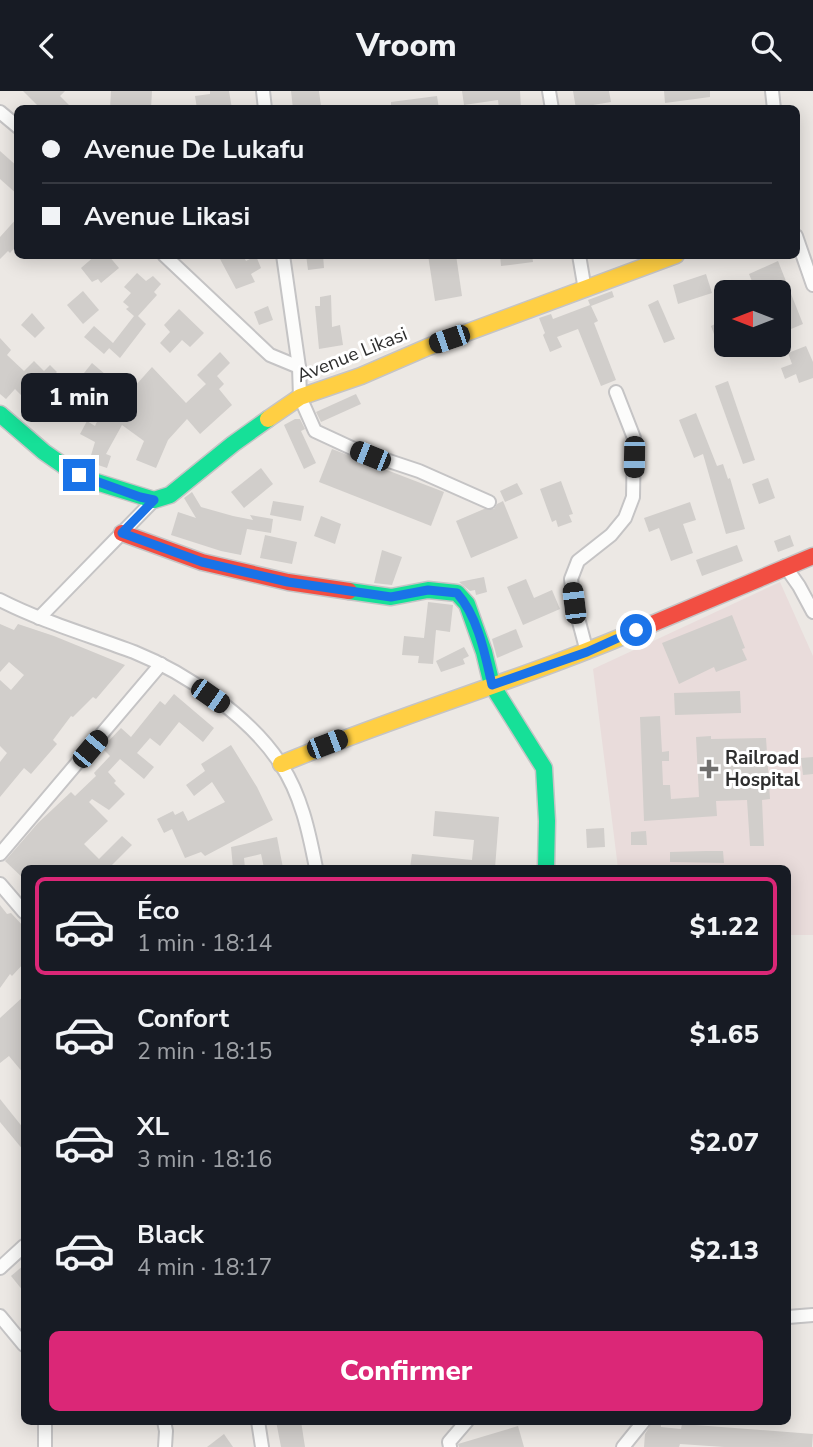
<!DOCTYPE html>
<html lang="fr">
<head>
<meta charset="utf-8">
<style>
  :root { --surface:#171b24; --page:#20242c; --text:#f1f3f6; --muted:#9ea1a6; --line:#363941; --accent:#db2777 }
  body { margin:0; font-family:"Nunito Sans",sans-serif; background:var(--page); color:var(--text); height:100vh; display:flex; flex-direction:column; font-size:26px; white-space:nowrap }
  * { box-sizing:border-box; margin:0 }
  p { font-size:23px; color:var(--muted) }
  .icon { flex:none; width:38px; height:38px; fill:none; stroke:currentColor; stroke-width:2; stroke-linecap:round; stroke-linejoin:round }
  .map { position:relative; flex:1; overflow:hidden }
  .sheet { position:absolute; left:21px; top:774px; width:770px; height:560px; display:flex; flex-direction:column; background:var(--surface); border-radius:10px; box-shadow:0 4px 18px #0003 }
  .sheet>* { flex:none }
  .hud { position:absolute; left:14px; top:14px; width:786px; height:154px; border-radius:10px; box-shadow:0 4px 18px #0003; display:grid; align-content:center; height:154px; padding:0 28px; background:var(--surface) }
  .needle { width:46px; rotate:270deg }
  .tools { position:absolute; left:714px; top:189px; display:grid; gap:14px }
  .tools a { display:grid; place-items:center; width:77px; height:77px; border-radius:10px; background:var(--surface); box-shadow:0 4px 18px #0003; font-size:35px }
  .end { position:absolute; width:32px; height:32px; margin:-16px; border:9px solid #1a73e8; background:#fff; box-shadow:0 0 0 4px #fff }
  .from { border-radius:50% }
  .bubble { position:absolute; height:49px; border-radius:10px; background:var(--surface); box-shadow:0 4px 18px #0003; font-size:23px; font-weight:800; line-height:49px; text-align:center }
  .car { position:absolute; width:21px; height:42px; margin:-21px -10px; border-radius:9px; box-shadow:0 0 5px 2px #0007; background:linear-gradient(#222 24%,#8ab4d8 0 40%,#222 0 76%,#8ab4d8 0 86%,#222 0) }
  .hud b { display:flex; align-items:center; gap:24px; height:66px; font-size:26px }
  .hud b+b { border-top:2px solid var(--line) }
  .hud i { width:18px; height:18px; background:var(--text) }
  ul { padding:12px 0 0; list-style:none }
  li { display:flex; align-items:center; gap:21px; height:98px; margin:0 14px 10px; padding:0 14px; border:4px solid transparent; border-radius:10px }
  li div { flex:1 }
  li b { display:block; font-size:26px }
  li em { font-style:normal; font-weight:800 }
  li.current { border-color:var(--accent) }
  li>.icon { width:63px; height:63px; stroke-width:1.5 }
  .action { display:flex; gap:14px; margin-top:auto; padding:14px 28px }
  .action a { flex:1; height:80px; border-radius:10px; background:var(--accent); color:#fff; font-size:28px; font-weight:800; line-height:80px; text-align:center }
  header { display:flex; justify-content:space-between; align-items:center; height:91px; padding:0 28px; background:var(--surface); font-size:32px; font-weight:800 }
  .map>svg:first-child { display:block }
  .medical { fill:#e9dcdb }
  .building { fill:#d1cecb }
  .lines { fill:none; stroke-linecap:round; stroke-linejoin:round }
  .street-casing { stroke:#c5c4c5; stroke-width:16 }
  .fast-casing { stroke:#c5c4c5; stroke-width:19 }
  .slow-casing { stroke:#c5c4c5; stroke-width:19 }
  .jam-casing { stroke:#c5c4c5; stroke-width:19 }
  .street { stroke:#fcfcfb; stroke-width:12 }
  .fast { stroke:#16e098; stroke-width:16 }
  .slow { stroke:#ffcf43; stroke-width:16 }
  .jam { stroke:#f24e42; stroke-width:16 }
  .route { stroke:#1a73e8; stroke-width:9 }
  .poi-dot { fill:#706f6e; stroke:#fff; stroke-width:2.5 }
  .labels { text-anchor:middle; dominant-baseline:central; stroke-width:6; stroke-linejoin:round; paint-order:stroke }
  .street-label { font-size:19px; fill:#2e2e2e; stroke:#fff }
  .poi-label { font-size:19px; font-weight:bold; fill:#2e2e2e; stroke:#fff; text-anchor:start }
</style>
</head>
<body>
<header><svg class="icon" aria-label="back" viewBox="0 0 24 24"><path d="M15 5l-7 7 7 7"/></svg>Vroom<svg class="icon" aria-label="search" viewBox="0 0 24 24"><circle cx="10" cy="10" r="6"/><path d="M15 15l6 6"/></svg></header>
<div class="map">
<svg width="813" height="1356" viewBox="0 0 813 1356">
  <rect width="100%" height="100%" fill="#ece8e4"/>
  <!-- medical -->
  <path class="medical" d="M780,491L813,565V844H788V777H618L593,578Z"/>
  <!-- building -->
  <g class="building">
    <path d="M23,0H65L60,5L73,18H41Z"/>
    <path d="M111,0H152L151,18H110Z"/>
    <path d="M210,0H229L232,18H197L195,5L210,3Z"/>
    <path d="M291,0H319L321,15L293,18Z"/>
    <path d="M462,0H520L521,18H499L498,9L464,14Z"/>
    <path d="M573,0H609L611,11L593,14V18H576Z"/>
    <path d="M664,0H710V6L665,12Z"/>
    <path d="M437,5L439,18H391V11Z"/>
    <path d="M0,60L18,76V104L0,88Z"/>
    <path d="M18,126V153L10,162L8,160L0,168V146Z"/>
    <path d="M96,164H108L119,177L101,192L98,188L92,191L81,177Z"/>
    <path d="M228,164H243L246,170L256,165L261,177L251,183L255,191L236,198L220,168Z"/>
    <path d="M306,164H323L324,177L308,179Z"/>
    <path d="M428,164H456L462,205L435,210Z"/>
    <path d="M500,164H532L533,171L501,175Z"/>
    <path d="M778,170L803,233L779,243V190L756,200L749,183Z"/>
    <path d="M137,182L146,190L153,185L161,193L154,201L157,204L138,225L146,233L120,267L109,257L111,255L104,263L84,246L94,235L113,252L134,225L126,218L129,216L123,211L131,202L124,196Z"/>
    <path d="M706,183L712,202L678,213L673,194Z"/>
    <path d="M83,200L99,219L83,233L67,214Z"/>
    <path d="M612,200L614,206L591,215L598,230L594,232L616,289L601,295L578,238L557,246L562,256L550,261L543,244L545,242L539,227L551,223L553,228L590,214L588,209Z"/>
    <path d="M331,204L332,236L340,234L343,254L319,258L315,215H320V206Z"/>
    <path d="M658,209L675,248L664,252L648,214Z"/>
    <path d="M268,215L273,229L259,234L254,221Z"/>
    <path d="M179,218L204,242L190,256L182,249L170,262L160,252L170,241L164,234Z"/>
    <path d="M32,222L45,237L35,247L21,234Z"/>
    <path d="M726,225V243L715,246L711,235L715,233L714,229Z"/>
    <path d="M0,247L11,259L7,264L24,280L34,270L44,280L50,274L57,281L27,310L15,298L6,308L0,303Z"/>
    <path d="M806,255L813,271V287L799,292L796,283L785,288L781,277L792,273L788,262Z"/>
    <path d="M220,261L230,272L217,285L224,293L219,298L232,314L200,343L187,328L168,349L156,377L136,369L144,350L122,334L106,363L111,365L107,377L89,371L95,351L80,343L87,330L95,335L108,307L128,286L136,294L152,276L186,312L206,293L197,284Z"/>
    <path d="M92,272L106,284L90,303L76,292Z"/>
    <path d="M728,290L755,369L743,373L715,295Z"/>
    <path d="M356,303L361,313L321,331L316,321Z"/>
    <path d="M696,322L717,375L723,373L728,388L730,387L745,438L726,443L703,363L694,367L679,329Z"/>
    <path d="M295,328H300L305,338L301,340L316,372L304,378L284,334Z"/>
    <path d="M332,358L444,401L431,435L319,391Z"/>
    <path d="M261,377L273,393L244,417L231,401Z"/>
    <path d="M768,387L775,407L759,413L752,393Z"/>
    <path d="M561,390L573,423L569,424L572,431L558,436L556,429L552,431L540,398Z"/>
    <path d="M517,392L523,403L505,411L500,400Z"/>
    <path d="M192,401L201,416L233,425L253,429L250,424L273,428L271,442L247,438L241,464L221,460L171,444L178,421L196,427L184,407Z"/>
    <path d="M273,410L304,415L301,430L270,424Z"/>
    <path d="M503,410L518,447L471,467L456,430L484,418H494L497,413Z"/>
    <path d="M690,411L696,429L683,433L693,462L671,470L659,437L649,441L644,427Z"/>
    <path d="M321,425L341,433L335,453L314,445Z"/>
    <path d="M265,444L297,451L292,473L260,467Z"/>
    <path d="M790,444L794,455L778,461L774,450Z"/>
    <path d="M737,454L743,470L702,485L696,469Z"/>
    <path d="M382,459L402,466L392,494L374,492Z"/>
    <path d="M484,486L487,501L476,504L475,499L470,500L459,491Z"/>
    <path d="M526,488L534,507L552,499L560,518L523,534L507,496Z"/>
    <path d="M428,511L453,514L450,541L436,539L433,573L418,572L419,565L402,564L404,545L424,547Z"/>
    <path d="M732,524L745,557L742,558L747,569L716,581L714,576L679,593L662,552Z"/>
    <path d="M0,533L14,539L18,533L54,545L125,574L96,608L93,606L73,626L71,625L53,649L57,653L31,683L24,677L0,706V671L7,662L0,655V589L11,599L24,584L9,571L0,581Z"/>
    <path d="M516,538L523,556L497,567L492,548Z"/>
    <path d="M464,556L469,565L463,568L465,573L441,581L436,570Z"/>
    <path d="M740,600L741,622L675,624L674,602Z"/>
    <path d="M174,603L214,637L203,651L179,631L160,655L150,647L137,662L154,676L144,688L120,668L108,681L116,690L114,692L125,703L109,719L92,708L89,711L108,730L84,753L99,768L122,745L132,754L109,777H24V788L5,770L38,732L71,701L75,705L96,685L94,682L110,665L102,657L121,637L131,646L160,610L165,614Z"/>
    <path d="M660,625L662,661L669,660V670H662L663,694H670L671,708L699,706L696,646L711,645V648L766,647L770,708L762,709L764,755H750L747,709L716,710L717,725L644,730L640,626Z"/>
    <path d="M231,654L257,696L273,729L205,765L201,761L185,767L172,738L164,742L157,728L173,720L175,724L183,720L188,730L225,711L212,691L194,705L186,694L205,680L201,673Z"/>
    <path d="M813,666V683L803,684L801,667Z"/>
    <path d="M435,720L499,726L495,777H410L412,763L472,769L474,749L433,745Z"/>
    <path d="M604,737L605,756L587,757L586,738Z"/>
    <path d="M646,740L647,754H631V741Z"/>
    <path d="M277,746L283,777H264L261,763L244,767L245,777H233L231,756Z"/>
    <path d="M706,760H723L724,772L670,771V761Z"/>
    <path d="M0,814L7,823L11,822L24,836V872L12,885L10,883L0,897Z"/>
    <path d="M24,905V983L9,965L0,972V927Z"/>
    <path d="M0,1008L24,1038V1060L0,1031Z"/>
    <path d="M24,1174V1201L11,1185Z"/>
    <path d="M276,1330H301L305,1356H281Z"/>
    <path d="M653,1330H661V1336L681,1338L682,1333L813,1343L812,1356H724L680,1353L679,1356H644L645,1343Z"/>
    <path d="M518,1335L524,1356H459L458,1353Z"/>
    <path d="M224,1343L233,1356H207Z"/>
  </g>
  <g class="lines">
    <!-- street casing -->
    <g class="street-casing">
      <g id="street">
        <path d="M263,0L265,18"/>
        <path d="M549,0L552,18"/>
        <path d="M772,0L774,18"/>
        <path d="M0,21L18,36"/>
        <path d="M796,145L813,194"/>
        <path d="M164,164L270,264L299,276"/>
        <path d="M283,164L299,276L300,306L315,340L356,359L419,380L489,411"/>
        <path d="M579,164L585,199"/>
        <path d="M785,475L799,495L813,521"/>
        <path d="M0,509C43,531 89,544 134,561C186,582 249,625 280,672C301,703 309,741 316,777"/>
        <path d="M39,527L154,409"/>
        <path d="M587,561L574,512L571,488L578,470L611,444L625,427L633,406L634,347L616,301"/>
        <path d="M0,763L161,573"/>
        <path d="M0,793L24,821"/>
        <path d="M0,1177L24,1155"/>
        <path d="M0,1225L24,1254"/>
        <path d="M788,1226L813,1224"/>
        <path d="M164,1330L166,1340L165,1356"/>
        <path d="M258,1330L262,1356"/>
        <path d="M45,1356V1330"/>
        <path d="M450,1356L449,1351L467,1330"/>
        <path d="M623,1356L644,1330"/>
      </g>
    </g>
    <!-- fast casing -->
    <g class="fast-casing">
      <g id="fast">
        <path d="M0,323L44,361L67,377L90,389L154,409L170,404L233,353L268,328"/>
        <path d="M349,500L391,506L428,499L457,502L467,513L484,561L492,594L544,677L547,730L546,777"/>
      </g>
    </g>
    <!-- slow casing -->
    <g class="slow-casing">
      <g id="slow">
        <path d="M268,328L300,306L361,285L428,256L676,164"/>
        <path d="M281,673C403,622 531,586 652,533"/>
      </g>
    </g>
    <!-- jam casing -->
    <g class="jam-casing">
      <g id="jam">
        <path d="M122,442L202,471L288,491L349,500"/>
        <path d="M652,533L813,465"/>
      </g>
    </g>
    <!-- street -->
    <use href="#street" class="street"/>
    <!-- fast -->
    <use href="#fast" class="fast"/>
    <!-- slow -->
    <use href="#slow" class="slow"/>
    <!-- jam -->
    <use href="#jam" class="jam"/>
  </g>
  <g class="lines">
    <!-- route -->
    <path class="route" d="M79,384L140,406L154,409L122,442L202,471L288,491L391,506L428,499L457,502C478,526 485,563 492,594L587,561L636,539"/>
  </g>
  <!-- markers -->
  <path class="poi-dot" d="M705.5 667.5h7v7h7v7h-7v7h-7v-7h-7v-7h7z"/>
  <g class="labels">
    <!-- street labels -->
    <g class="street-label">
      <text transform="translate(352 264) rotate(-22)">Avenue Likasi</text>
    </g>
    <!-- poi labels -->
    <g class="poi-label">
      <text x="725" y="667">Railroad<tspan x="725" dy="22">Hospital</tspan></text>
    </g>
  </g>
</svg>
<div class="tools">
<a><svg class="needle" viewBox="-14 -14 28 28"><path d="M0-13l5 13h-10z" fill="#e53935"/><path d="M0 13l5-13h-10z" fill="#9ea1a6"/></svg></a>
</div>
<i class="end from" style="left:636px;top:539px"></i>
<i class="end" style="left:79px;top:384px"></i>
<div class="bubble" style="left:21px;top:282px;width:116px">1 min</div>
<i class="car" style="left:449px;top:248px;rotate:251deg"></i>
<i class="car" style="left:370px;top:365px;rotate:292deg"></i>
<i class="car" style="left:634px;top:366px;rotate:181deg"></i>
<i class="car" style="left:574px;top:512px;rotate:353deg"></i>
<i class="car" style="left:210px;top:605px;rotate:125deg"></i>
<i class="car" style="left:327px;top:653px;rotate:69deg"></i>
<i class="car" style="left:90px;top:658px;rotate:40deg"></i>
<div class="hud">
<b><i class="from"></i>Avenue De Lukafu</b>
<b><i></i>Avenue Likasi</b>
</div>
<section class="sheet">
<ul>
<li class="current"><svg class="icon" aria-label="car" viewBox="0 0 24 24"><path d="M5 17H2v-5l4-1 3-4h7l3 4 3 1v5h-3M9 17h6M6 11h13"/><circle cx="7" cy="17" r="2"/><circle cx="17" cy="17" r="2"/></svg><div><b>Éco</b><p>1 min · 18:14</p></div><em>$1.22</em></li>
<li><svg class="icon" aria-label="car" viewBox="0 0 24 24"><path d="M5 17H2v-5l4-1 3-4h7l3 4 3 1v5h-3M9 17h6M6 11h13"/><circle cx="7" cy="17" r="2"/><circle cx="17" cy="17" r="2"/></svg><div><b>Confort</b><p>2 min · 18:15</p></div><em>$1.65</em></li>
<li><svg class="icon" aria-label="car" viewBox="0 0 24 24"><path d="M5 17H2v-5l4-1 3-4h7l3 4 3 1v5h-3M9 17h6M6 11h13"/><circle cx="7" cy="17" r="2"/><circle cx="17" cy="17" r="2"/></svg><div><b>XL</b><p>3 min · 18:16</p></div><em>$2.07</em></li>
<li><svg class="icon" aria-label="car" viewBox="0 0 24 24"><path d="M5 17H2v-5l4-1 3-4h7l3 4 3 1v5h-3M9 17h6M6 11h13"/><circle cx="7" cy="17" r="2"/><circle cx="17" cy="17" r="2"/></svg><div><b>Black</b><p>4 min · 18:17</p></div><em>$2.13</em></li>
</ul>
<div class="action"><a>Confirmer</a></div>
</section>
</div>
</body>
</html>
